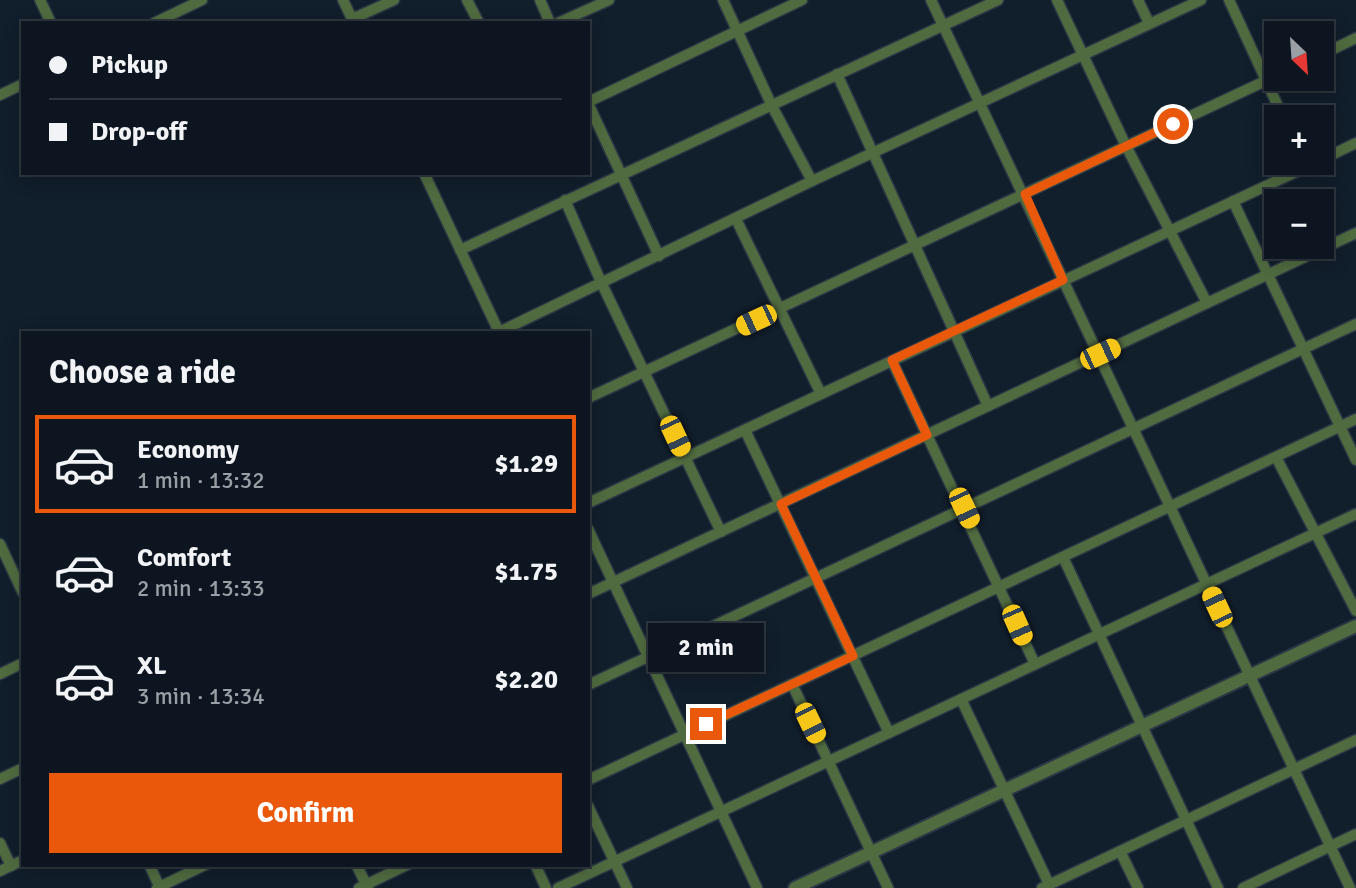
<!DOCTYPE html>
<html lang="en">
<head>
<meta charset="utf-8">
<style>
  :root { --surface:#0d1620; --page:#161f29; --text:#f1f3f6; --muted:#9a9fa5; --line:#2d353e; --accent:#ea580c }
  body { margin:0; font-family:Signika,sans-serif; background:var(--page); color:var(--text); height:100vh; display:flex; flex-direction:column; font-size:26px; white-space:nowrap }
  * { box-sizing:border-box; margin:0 }
  p { font-size:23px; color:var(--muted) }
  .icon { flex:none; width:38px; height:38px; fill:none; stroke:currentColor; stroke-width:2; stroke-linecap:round; stroke-linejoin:round }
  .map { position:relative; flex:1; overflow:hidden }
  .sheet { position:absolute; left:21px; top:331px; width:569px; height:536px; display:flex; flex-direction:column; background:var(--surface); border-radius:0px; box-shadow:0 4px 18px #0003,0 0 0 2px var(--line) }
  .sheet>* { flex:none }
  .banner { position:absolute; left:21px; top:21px; width:569px; height:154px; border-radius:0px; box-shadow:0 4px 18px #0003,0 0 0 2px var(--line); display:grid; align-content:center; height:154px; padding:0 28px; background:var(--surface) }
  .needle { width:46px; rotate:155deg }
  .tools { position:absolute; left:1264px; top:21px; display:grid; gap:14px }
  .tools a { display:grid; place-items:center; width:70px; height:70px; border-radius:0px; background:var(--surface); box-shadow:0 4px 18px #0003,0 0 0 2px var(--line); font-size:35px }
  .end { position:absolute; width:32px; height:32px; margin:-16px; border:9px solid #ea580c; background:#fff; box-shadow:0 0 0 4px #fff }
  .from { border-radius:50% }
  .bubble { position:absolute; height:49px; border-radius:0px; background:var(--surface); box-shadow:0 4px 18px #0003,0 0 0 2px var(--line); font-size:23px; font-weight:700; line-height:49px; text-align:center }
  .car { position:absolute; width:21px; height:42px; margin:-21px -10px; border-radius:9px; box-shadow:0 0 5px 2px #0007; background:linear-gradient(#f5c518 24%,#345 0 40%,#f5c518 0 76%,#345 0 86%,#f5c518 0) }
  .banner b { display:flex; align-items:center; gap:24px; height:66px; font-size:26px }
  .banner b+b { border-top:2px solid var(--line) }
  .banner i { width:18px; height:18px; background:var(--text) }
  ul { padding:0; list-style:none }
  li { display:flex; align-items:center; gap:21px; height:98px; margin:0 14px 10px; padding:0 14px; border:4px solid transparent; border-radius:0px }
  li div { flex:1 }
  li b { display:block; font-size:26px }
  li em { font-style:normal; font-weight:700 }
  li.selected { border-color:var(--accent) }
  li>.icon { width:63px; height:63px; stroke-width:1.5 }
  h2 { padding:0 28px; font-size:32px; line-height:84px }
  .cta { display:flex; gap:14px; margin-top:auto; padding:14px 28px }
  .cta a { flex:1; height:80px; border-radius:0px; background:var(--accent); color:#fff; font-size:28px; font-weight:700; line-height:80px; text-align:center }
  .map>svg:first-child { display:block }
  .lines { fill:none; stroke-linecap:round; stroke-linejoin:round }
  .minor-casing { stroke:#2c3845; stroke-width:13 }
  .tertiary-casing { stroke:#2c3845; stroke-width:16 }
  .minor { stroke:#506b40; stroke-width:10 }
  .tertiary { stroke:#506b40; stroke-width:12 }
  .route { stroke:#ea580c; stroke-width:9 }
</style>
</head>
<body>
<div class="map">
<svg width="1356" height="888" viewBox="0 0 1356 888">
  <rect width="100%" height="100%" fill="#111e2b"/>
  <g class="lines">
    <!-- minor casing -->
    <g class="minor-casing">
      <g id="minor">
        <path d="M40,0L51,23"/>
        <path d="M343,0L354,23"/>
        <path d="M467,0L479,23"/>
        <path d="M540,0L550,23"/>
        <path d="M723,0L772,106L812,181"/>
        <path d="M931,0L1350,888"/>
        <path d="M1057,0L1126,146L1207,303"/>
        <path d="M1138,0L1149,23"/>
        <path d="M1229,0L1283,117"/>
        <path d="M352,19L394,0"/>
        <path d="M154,23L202,0"/>
        <path d="M558,23L609,0"/>
        <path d="M1321,55L1356,38"/>
        <path d="M837,74L988,406"/>
        <path d="M0,95L23,84"/>
        <path d="M588,102L802,0"/>
        <path d="M588,103L659,256"/>
        <path d="M1321,160L1356,143"/>
        <path d="M424,173L499,332"/>
        <path d="M565,200L601,282L721,532"/>
        <path d="M1233,201L1356,460"/>
        <path d="M736,219L821,394"/>
        <path d="M460,250L998,0"/>
        <path d="M499,332L812,181L1201,0"/>
        <path d="M892,361L1035,664"/>
        <path d="M588,398L1276,76"/>
        <path d="M745,430L889,733"/>
        <path d="M1276,457L1356,611"/>
        <path d="M588,503L1315,163"/>
        <path d="M588,529L757,888"/>
        <path d="M0,544L23,593"/>
        <path d="M1063,557L1218,888"/>
        <path d="M588,594L1356,233"/>
        <path d="M0,674L23,663"/>
        <path d="M792,684L888,888"/>
        <path d="M588,685L1356,324"/>
        <path d="M961,699L1049,884"/>
        <path d="M0,779L23,768"/>
        <path d="M588,780L1356,419"/>
        <path d="M588,806L627,888"/>
        <path d="M0,843L11,866"/>
        <path d="M1120,851L1138,888"/>
        <path d="M149,864L160,888"/>
        <path d="M356,864L368,888"/>
        <path d="M535,864L546,888"/>
        <path d="M0,871L23,860"/>
        <path d="M157,888L207,864"/>
        <path d="M359,888L409,864"/>
        <path d="M558,888L1356,514"/>
        <path d="M1042,888L1356,740"/>
        <path d="M1243,888L1356,834"/>
      </g>
    </g>
    <!-- tertiary casing -->
    <g class="tertiary-casing">
      <path id="tertiary" d="M795,888L1356,626"/>
    </g>
    <!-- minor -->
    <use href="#minor" class="minor"/>
    <!-- tertiary -->
    <use href="#tertiary" class="tertiary"/>
  </g>
  <g class="lines">
    <!-- route -->
    <path class="route" d="M706,724L853,656L781,504L927,435L892,360L1063,280L1025,194L1173,124"/>
  </g>
</svg>
<div class="tools">
<a><svg class="needle" viewBox="-14 -14 28 28"><path d="M0-13l5 13h-10z" fill="#e53935"/><path d="M0 13l5-13h-10z" fill="#9a9fa5"/></svg></a>
<a>+</a>
<a>−</a>
</div>
<i class="end from" style="left:1173px;top:124px"></i>
<i class="end" style="left:706px;top:724px"></i>
<div class="bubble" style="left:648px;top:623px;width:116px">2 min</div>
<i class="car" style="left:756px;top:320px;rotate:245deg"></i>
<i class="car" style="left:1100px;top:354px;rotate:65deg"></i>
<i class="car" style="left:675px;top:436px;rotate:155deg"></i>
<i class="car" style="left:964px;top:508px;rotate:155deg"></i>
<i class="car" style="left:1217px;top:607px;rotate:335deg"></i>
<i class="car" style="left:1017px;top:625px;rotate:156deg"></i>
<i class="car" style="left:810px;top:723px;rotate:154deg"></i>
<div class="banner">
<b><i class="from"></i>Pickup</b>
<b><i></i>Drop-off</b>
</div>
<section class="sheet">
<h2>Choose a ride</h2>
<ul>
<li class="selected"><svg class="icon" aria-label="car" viewBox="0 0 24 24"><path d="M5 17H2v-5l4-1 3-4h7l3 4 3 1v5h-3M9 17h6M6 11h13"/><circle cx="7" cy="17" r="2"/><circle cx="17" cy="17" r="2"/></svg><div><b>Economy</b><p>1 min · 13:32</p></div><em>$1.29</em></li>
<li><svg class="icon" aria-label="car" viewBox="0 0 24 24"><path d="M5 17H2v-5l4-1 3-4h7l3 4 3 1v5h-3M9 17h6M6 11h13"/><circle cx="7" cy="17" r="2"/><circle cx="17" cy="17" r="2"/></svg><div><b>Comfort</b><p>2 min · 13:33</p></div><em>$1.75</em></li>
<li><svg class="icon" aria-label="car" viewBox="0 0 24 24"><path d="M5 17H2v-5l4-1 3-4h7l3 4 3 1v5h-3M9 17h6M6 11h13"/><circle cx="7" cy="17" r="2"/><circle cx="17" cy="17" r="2"/></svg><div><b>XL</b><p>3 min · 13:34</p></div><em>$2.20</em></li>
</ul>
<div class="cta"><a>Confirm</a></div>
</section>
</div>
</body>
</html>
